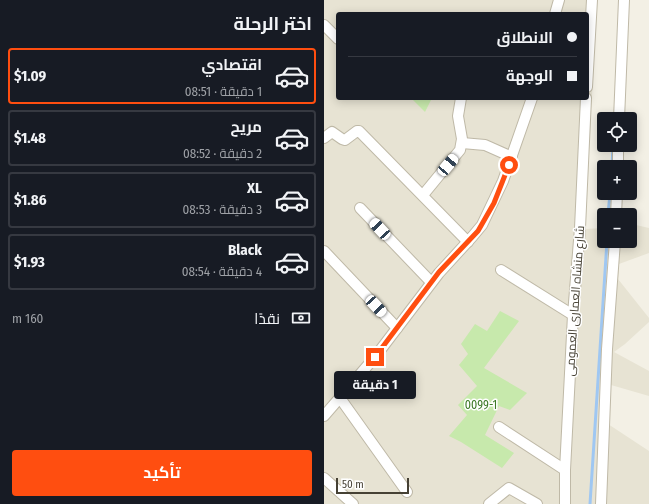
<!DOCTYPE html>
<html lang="ar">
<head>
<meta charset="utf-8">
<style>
  :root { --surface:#171b24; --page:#20242c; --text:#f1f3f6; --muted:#9ea1a6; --line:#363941; --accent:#ff4e10 }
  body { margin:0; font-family:"Fira Sans Condensed",Cairo,sans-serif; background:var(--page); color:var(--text); direction:rtl; height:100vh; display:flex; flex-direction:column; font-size:15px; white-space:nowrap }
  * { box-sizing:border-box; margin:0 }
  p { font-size:13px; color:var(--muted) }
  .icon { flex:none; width:22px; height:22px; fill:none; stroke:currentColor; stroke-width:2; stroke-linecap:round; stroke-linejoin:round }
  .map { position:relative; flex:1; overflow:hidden; direction:ltr }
  .drawer { display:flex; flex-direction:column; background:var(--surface); width:324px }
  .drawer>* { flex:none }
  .hud { position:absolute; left:12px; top:12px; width:253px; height:88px; border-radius:4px; box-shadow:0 2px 10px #0003; direction:rtl; display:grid; align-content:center; height:88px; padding:0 12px; background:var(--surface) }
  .buttons { position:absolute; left:273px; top:112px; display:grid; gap:8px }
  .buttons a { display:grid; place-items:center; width:40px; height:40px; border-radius:4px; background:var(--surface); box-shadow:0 2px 10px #0003; font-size:20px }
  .scale { position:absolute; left:12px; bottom:10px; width:73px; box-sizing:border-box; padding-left:4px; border:2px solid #464134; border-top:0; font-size:11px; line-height:14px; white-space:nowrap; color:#464134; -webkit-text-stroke:3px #fff; paint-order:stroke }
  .end { position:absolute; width:18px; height:18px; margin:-9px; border:5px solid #ff4e10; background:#fff; box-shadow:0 0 0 2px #fff }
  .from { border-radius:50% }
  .bubble { position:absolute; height:28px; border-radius:4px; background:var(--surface); box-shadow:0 2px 10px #0003; font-size:13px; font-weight:700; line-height:28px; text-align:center; direction:rtl }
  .car { position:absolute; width:12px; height:24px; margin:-12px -6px; border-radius:5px; box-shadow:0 0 3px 1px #0007; background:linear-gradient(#fff 24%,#345 0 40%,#fff 0 76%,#345 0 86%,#fff 0) }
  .hud b { display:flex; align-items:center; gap:14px; height:38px; font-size:15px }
  .hud b+b { border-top:1px solid var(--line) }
  .hud i { width:10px; height:10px; background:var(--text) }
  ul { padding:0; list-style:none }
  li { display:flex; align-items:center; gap:12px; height:56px; margin:0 8px 6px; padding:0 4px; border:2px solid var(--line); border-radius:4px }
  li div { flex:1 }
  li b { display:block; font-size:15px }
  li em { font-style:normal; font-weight:700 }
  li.active { border-color:var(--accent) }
  li>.icon { width:36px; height:36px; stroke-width:1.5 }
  h2 { padding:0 12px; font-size:18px; line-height:48px }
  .pay { display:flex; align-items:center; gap:10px; height:44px; padding:0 12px; font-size:15px }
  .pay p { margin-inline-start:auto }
  .primary-button { display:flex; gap:8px; margin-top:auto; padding:8px 12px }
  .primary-button a { flex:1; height:46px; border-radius:4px; background:var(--accent); color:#fff; font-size:16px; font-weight:700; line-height:46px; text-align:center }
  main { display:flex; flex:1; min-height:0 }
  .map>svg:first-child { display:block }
  .residential { fill:#e7e3d3; fill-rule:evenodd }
  .green { fill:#c7e9ac }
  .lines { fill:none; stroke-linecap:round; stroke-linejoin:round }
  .stream { stroke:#9fc7f2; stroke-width:3 }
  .street-casing { stroke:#bfb9a7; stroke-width:12 }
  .street { stroke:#fff; stroke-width:10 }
  .route { stroke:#ff4e10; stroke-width:5 }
  .labels { text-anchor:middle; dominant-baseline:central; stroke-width:3; stroke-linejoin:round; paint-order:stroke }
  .street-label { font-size:12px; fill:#464134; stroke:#fff }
  .park-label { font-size:12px; fill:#3c7926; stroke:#fff }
</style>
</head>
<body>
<main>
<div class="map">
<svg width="325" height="504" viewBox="0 0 325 504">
  <rect width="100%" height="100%" fill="#f3f0e5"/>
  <!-- residential -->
  <path class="residential" d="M0,0H273L261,229L280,228V241H306V225H312L325,228V253L295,264L294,279L325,318V322L301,344L290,352L325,371V396L287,385L284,424L325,451V504H0ZM14,14H263V98H14Z"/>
  <!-- green -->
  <g class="green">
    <path d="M87,98H108L101,112Z"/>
    <path d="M176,311L195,321L160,368L203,393L186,410L175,406L161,435L190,453L178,468L137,442L125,436L143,415L134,405L153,386L135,365L144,354L137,344L151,324L163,331Z"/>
  </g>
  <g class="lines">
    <!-- stream -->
    <g class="stream">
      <path d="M288,167L289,145"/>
      <path d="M284,215L286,193"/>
      <path d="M266,504L283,241"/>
    </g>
    <!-- street casing -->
    <g class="street-casing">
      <g id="street">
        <path d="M231,14L235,0"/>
        <path d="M0,25L14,39"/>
        <path d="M263,87L268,0"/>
        <path d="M295,119L300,0"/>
        <path d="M0,138L8,132L18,139L21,140L33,131H35L144,242"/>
        <path d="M138,143L161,145L188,157"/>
        <path d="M294,167V145"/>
        <path d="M99,195L136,150L138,139L134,116L137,98"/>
        <path d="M36,208L107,282"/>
        <path d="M292,215L293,193"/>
        <path d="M0,251L73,328"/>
        <path d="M177,270L249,315"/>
        <path d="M16,398L83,492"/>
        <path d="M0,416L51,357L115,273L148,237L158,225L179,181L208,98"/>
        <path d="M175,427L241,470"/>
        <path d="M0,478L29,504"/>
        <path d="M165,504L185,488L213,504"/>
        <path d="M241,504V470L249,315L256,228L262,98"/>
        <path d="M277,504L283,349L291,241"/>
      </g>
    </g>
    <!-- street -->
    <use href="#street" class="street"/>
  </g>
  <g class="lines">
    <!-- route -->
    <path class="route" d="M51,357L115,272L154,231L170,203L185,165"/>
  </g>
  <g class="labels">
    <!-- street labels -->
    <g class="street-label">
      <text transform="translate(251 301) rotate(-86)">شارع منشاه العمارى العمومى</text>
    </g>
    <!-- park labels -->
    <g class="park-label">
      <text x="157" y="405">0099-1</text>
    </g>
  </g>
</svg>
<div class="buttons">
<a><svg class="icon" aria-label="locate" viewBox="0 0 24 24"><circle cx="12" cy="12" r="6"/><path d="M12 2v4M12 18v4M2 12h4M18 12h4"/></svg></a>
<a>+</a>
<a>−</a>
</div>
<div class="scale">50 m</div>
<i class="end from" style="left:185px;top:165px"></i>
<i class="end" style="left:51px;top:357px"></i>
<div class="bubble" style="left:10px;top:371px;width:82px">1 دقيقة</div>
<i class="car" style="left:124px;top:165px;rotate:40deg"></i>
<i class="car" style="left:56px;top:229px;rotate:317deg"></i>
<i class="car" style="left:52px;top:306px;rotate:137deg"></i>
<div class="hud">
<b><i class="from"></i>الانطلاق</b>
<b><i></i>الوجهة</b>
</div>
</div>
<section class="drawer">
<h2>اختر الرحلة</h2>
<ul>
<li class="active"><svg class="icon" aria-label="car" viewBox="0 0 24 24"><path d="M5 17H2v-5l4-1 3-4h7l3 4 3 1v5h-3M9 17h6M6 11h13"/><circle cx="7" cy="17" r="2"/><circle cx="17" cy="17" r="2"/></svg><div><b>اقتصادي</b><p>1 دقيقة · 08:51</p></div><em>$1.09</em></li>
<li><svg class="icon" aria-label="car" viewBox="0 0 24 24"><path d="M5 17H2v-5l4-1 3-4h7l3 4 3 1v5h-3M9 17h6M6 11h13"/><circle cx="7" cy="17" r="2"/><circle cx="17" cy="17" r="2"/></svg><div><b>مريح</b><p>2 دقيقة · 08:52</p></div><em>$1.48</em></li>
<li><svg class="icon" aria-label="car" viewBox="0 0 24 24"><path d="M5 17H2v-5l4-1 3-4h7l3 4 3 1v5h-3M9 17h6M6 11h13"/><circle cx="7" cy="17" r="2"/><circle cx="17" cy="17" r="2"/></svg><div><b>XL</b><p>3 دقيقة · 08:53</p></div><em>$1.86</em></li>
<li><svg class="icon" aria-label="car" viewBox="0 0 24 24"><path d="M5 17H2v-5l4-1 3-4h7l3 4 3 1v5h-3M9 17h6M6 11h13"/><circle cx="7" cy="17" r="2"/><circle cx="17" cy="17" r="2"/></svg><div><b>Black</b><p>4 دقيقة · 08:54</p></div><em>$1.93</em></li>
</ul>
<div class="pay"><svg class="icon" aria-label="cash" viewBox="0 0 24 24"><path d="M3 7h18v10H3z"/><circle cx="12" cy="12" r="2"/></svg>نقدًا<p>160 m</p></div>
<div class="primary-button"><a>تأكيد</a></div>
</section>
</main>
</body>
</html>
